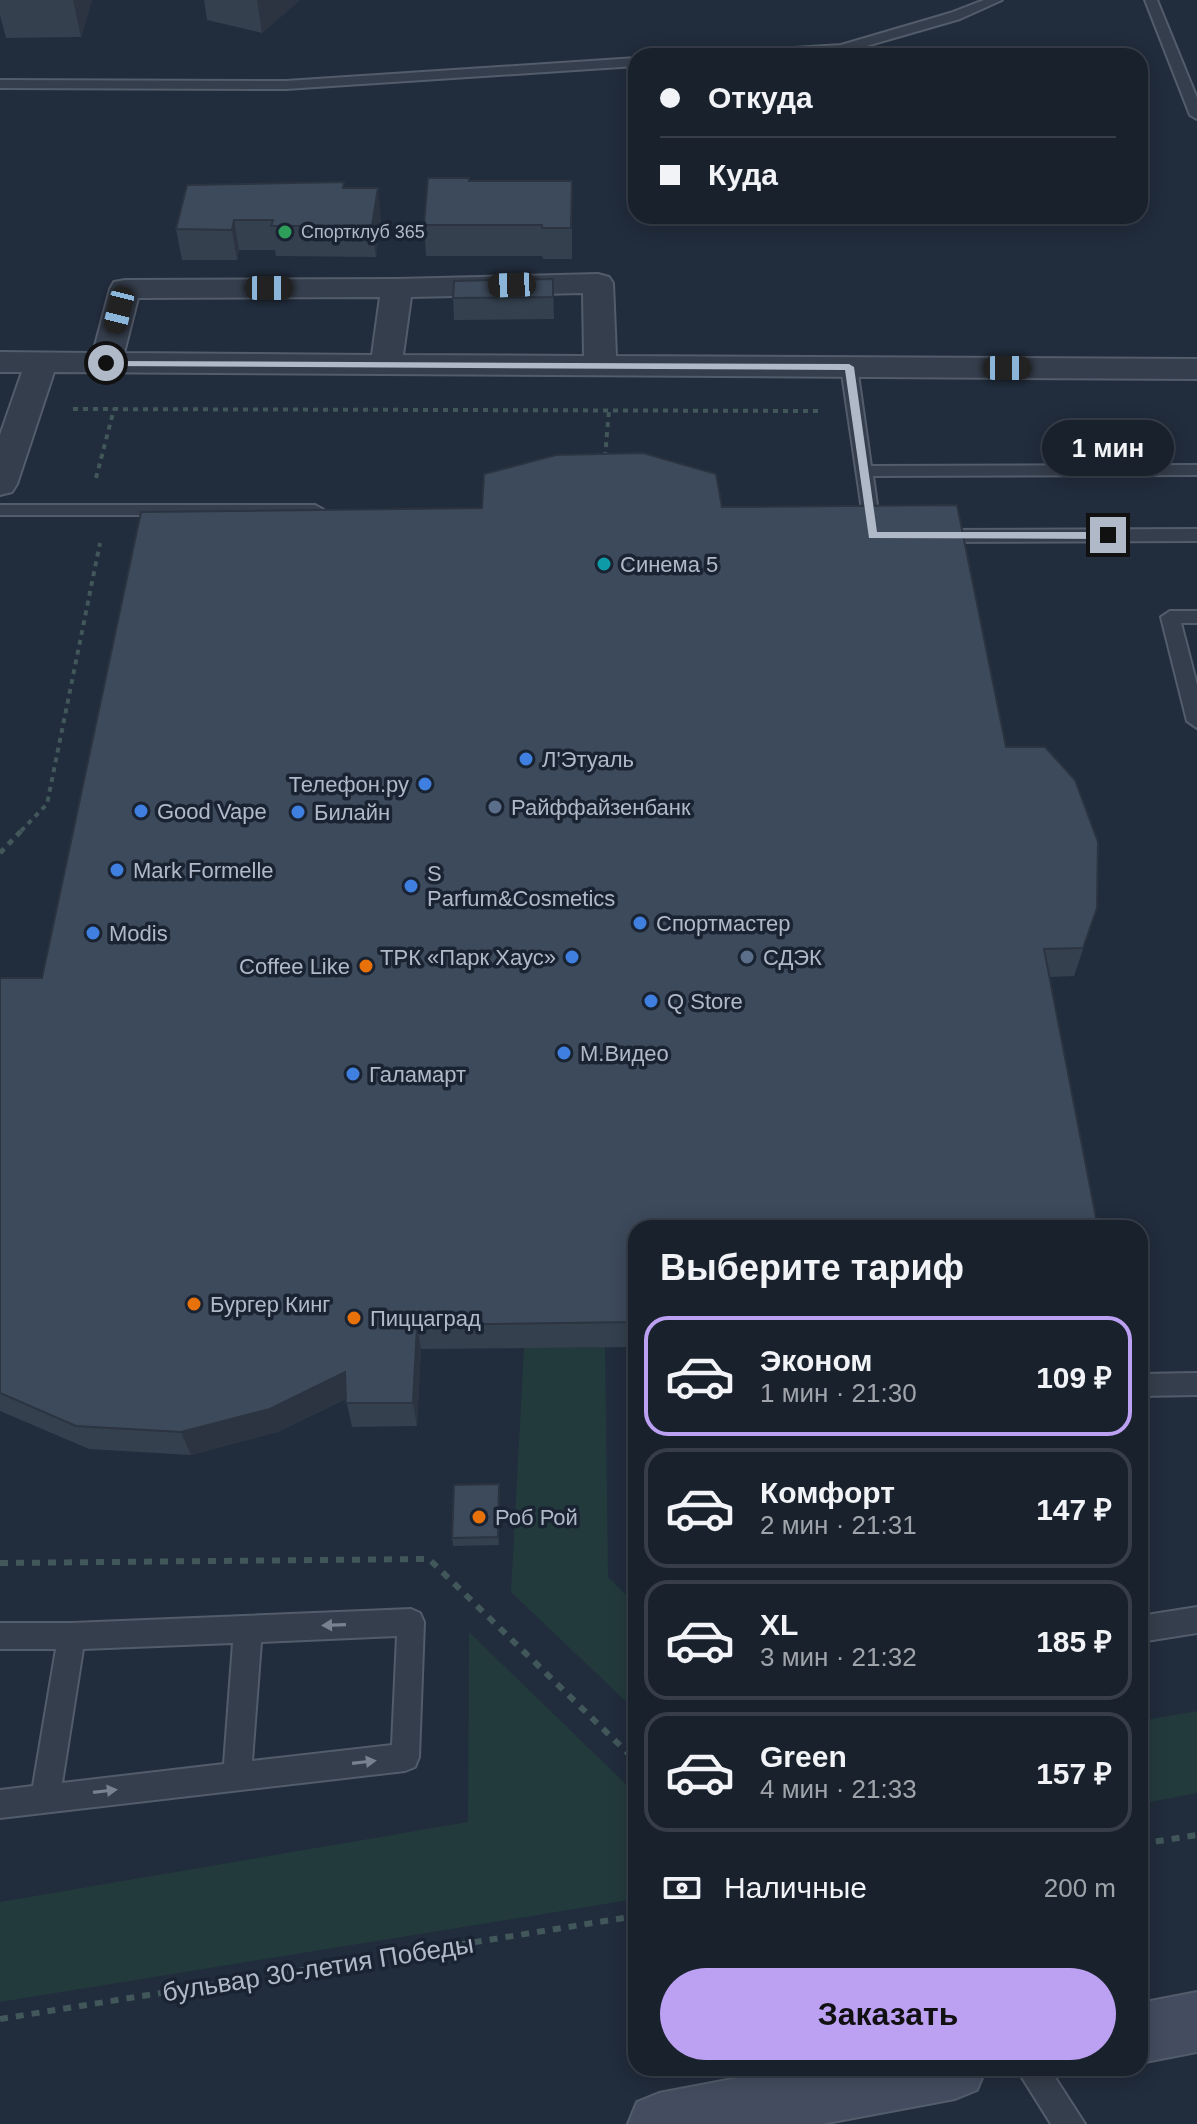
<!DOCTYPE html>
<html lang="ru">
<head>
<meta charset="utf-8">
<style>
  :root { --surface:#19212d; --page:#262e39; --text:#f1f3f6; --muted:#9fa3aa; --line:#373e49; --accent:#bca0f2 }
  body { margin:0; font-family:Helvetica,sans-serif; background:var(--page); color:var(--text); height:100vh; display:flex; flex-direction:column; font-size:30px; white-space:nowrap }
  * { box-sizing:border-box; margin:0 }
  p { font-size:26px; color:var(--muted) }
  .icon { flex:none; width:44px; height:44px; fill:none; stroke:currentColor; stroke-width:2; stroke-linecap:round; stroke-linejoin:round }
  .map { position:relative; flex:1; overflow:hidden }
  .sheet { position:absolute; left:628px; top:1220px; width:520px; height:856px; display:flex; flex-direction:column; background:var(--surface); border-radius:24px; box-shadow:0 4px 20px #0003,0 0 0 2px var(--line) }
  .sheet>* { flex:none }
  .guide { position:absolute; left:628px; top:48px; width:520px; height:176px; border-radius:24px; box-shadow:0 4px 20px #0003,0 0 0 2px var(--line); display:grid; align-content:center; height:176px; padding:0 32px; background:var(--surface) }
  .end { position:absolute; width:36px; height:36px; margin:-18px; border:10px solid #b0b9c8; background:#111; box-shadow:0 0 0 4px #111 }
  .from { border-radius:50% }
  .bubble { position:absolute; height:56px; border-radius:28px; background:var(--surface); box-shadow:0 4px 20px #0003,0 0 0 2px var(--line); font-size:26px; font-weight:700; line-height:56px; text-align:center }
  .car { position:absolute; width:24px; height:48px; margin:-24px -12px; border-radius:10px; box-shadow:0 0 6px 2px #0007; background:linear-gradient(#222 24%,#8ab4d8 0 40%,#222 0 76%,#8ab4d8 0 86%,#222 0) }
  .guide b { display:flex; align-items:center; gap:28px; height:76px; font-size:30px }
  .guide b+b { border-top:2px solid var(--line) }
  .guide i { width:20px; height:20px; background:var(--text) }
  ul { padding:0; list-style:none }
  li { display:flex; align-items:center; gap:24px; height:120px; margin:0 16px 12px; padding:0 16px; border:4px solid var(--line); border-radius:24px }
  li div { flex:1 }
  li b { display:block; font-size:30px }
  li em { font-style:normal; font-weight:700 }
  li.active { border-color:var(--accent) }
  li>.icon { width:72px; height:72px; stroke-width:1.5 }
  h2 { padding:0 32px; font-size:36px; line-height:96px }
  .pay { display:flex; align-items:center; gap:20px; height:88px; padding:0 32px; font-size:30px }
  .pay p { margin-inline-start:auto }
  .primary-button { display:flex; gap:16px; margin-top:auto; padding:16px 32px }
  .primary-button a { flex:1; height:92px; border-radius:48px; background:var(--accent); color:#111; font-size:32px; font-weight:700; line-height:92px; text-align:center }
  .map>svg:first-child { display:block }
  .green { fill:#233a3d }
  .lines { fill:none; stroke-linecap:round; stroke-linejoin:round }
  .lane-casing { stroke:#535c6a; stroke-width:4 }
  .street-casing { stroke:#535c6a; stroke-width:4 }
  .secondary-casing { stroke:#535c6a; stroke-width:4 }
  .path-far2 { stroke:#41575a; stroke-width:4; stroke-dasharray:5 5; stroke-linecap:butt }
  .path-far1 { stroke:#41575a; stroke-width:5; stroke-dasharray:6 6; stroke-linecap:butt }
  .path { stroke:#41575a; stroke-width:6; stroke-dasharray:8 8; stroke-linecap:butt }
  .lane { fill:#353e4c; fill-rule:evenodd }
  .street { fill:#353e4c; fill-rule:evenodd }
  .secondary { fill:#434d5f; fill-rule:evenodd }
  .wall { fill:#34404e }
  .shaded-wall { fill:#2b3440 }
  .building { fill:#3d4a5b; stroke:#2b3440; stroke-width:2 }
  .oneway { fill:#798290 }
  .route { fill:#b0b9c8 }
  .leisure-dot { fill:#2e9e5b; stroke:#1a2331; stroke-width:3 }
  .culture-dot { fill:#0f9aa8; stroke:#1a2331; stroke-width:3 }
  .shop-dot { fill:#3f7fe0; stroke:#1a2331; stroke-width:3 }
  .service-dot { fill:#5c6f8a; stroke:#1a2331; stroke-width:3 }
  .food-dot { fill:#e8710a; stroke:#1a2331; stroke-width:3 }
  .labels { text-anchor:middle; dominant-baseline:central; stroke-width:7; stroke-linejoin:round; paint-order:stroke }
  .far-poi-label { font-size:18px; fill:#b0b9c8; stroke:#1a2331; text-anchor:start }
  .poi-label { font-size:22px; fill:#b0b9c8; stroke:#1a2331; text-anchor:start }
  .near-street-label { font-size:26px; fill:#b0b9c8; stroke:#1a2331 }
</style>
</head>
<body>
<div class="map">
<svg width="1197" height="2124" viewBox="0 0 1197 2124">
  <rect width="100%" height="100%" fill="#212c3c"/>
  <!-- green -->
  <g class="green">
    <path d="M605,1347L608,1577L636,1605V1711L511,1592L524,1348Z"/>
    <path d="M469,1632L636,1794V1899L0,2002V1902L468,1822Z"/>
    <path d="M1197,1711V1793L1140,1804V1721Z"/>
  </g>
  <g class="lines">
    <!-- lane casing -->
    <g class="lane-casing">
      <g id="lane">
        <path d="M984,0H1002L960,19L842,53L725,56L732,52L841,45L950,13Z"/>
        <path d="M1145,0H1157L1197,98V119L1190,115Z"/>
        <path d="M636,58V66L286,89L0,88V80L286,81Z"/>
        <path d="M849,362L857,367L871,466L1197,465V475L873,476L881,533L872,539L866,537L841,367Z"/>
        <path d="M0,505H315L324,510L315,515H0Z"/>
        <path d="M1197,529V541L936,542L927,536L936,530Z"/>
        <path d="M1170,611H1197V623H1181L1197,685V728L1187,721L1161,617Z"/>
        <path d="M1197,1373V1395L1140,1396V1374Z"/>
        <path d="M1197,1607V1633L1140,1642V1616Z"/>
        <path d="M411,1609L420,1613L424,1622L419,1757L415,1767L405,1771L0,1818V1790L33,1786L56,1649H0V1623H72ZM397,1636L392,1745L252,1761L261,1642ZM233,1643L224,1764L62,1783L83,1649Z"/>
        <path d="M1016,2068H1049L1085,2124H1051Z"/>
      </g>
    </g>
    <!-- street casing -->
    <g class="street-casing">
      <path id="street" d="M598,274L609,277L613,283L616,356L1197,359V379L54,372L17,484L12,492L0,495V435L22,372H0V352L93,353L110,289L114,282L125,280L397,279ZM583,293L584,356L403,355L411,297ZM380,297L372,355L124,353L138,298Z"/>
    </g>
    <!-- secondary casing -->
    <g class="secondary-casing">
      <g id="secondary">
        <path d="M1197,1992V2052L1140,2063V2003Z"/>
        <path d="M791,2068H986L977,2090L955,2099L822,2124H628L637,2102L659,2093Z"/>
      </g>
    </g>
    <!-- path-far2 -->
    <g class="path-far2">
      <path d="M73,409L819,411"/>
      <path d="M605,457L609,410"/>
      <path d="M96,478L114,409"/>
      <path d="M21,831L47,804L100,543"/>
    </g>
    <!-- path-far1 -->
    <path class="path-far1" d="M0,853L23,829"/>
    <!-- path -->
    <g class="path">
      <path d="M0,1563L429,1559L636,1761"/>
      <path d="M1140,1844L1197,1835"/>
      <path d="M0,2019L636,1916"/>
    </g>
    <!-- lane -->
    <use href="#lane" class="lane"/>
    <!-- street -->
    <use href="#street" class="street"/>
    <!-- secondary -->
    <use href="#secondary" class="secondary"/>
  </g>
  <!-- wall -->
  <g class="wall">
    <path d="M0,0H92L81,37L6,38L0,15Z"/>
    <path d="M204,0H300L262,33L207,20Z"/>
    <path d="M469,181L572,211V259H543L542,256H426L424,225Z"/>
    <path d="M344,188L381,218L376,257L276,256L275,250H239L237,260H182L176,229Z"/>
    <path d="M553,279L554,319L454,320L453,298Z"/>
    <path d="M722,507L1006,747L1097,908L1074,976L1049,977L636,1228V1347L421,1349L417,1426L352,1427L346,1399L278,1432L191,1455L89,1449L0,1411V978H42Z"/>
    <path d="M499,1484V1545L453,1546L452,1538Z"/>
  </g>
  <!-- shaded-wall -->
  <g class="shaded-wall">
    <path d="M73,0H92L81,37Z"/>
    <path d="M257,0H300L262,33Z"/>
    <path d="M378,188L381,218L376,257L372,226Z"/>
    <path d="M234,220L239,250L237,260L232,230Z"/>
    <path d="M417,1325L421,1349L417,1426L413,1403Z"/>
    <path d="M345,1372L351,1396L278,1432L191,1455L181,1432Z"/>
    <path d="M499,1484L500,1492L499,1545L498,1537Z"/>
  </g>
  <!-- building -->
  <g class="building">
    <path d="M428,178H469V181H572L571,228H542V225H424Z"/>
    <path d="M344,182L343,188H378L372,226H271L273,220H234L232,230L176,229L187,185Z"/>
    <path d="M553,279V297L453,298L454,281Z"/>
    <path d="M643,453L716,474L722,507L957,505L1006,747H1045L1075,780L1098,842L1097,908L1083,948L1044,949L1098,1228H636V1322L417,1325L413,1403H346L345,1372L270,1409L181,1432L76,1426L0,1393V978H42L141,512L482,508L484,474L556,455Z"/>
    <path d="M499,1484L498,1537L452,1538L454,1485Z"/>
  </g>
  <!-- one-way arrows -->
  <defs><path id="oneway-solid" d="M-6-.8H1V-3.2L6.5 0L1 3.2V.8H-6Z" transform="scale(2)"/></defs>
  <g class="oneway">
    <use href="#oneway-solid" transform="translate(334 1625) rotate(178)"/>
    <use href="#oneway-solid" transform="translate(364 1762) rotate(-7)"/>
    <use href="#oneway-solid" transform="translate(105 1791) rotate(-7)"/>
  </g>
  <!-- route -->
  <path class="route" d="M102,361L849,364L854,367L877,532H1108L1114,535L1108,539L869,538L845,370L106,366Z"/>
  <!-- markers -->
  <circle class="leisure-dot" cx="285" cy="232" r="8"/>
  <circle class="culture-dot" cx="604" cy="564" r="8"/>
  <g class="shop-dot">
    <circle cx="526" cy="759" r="8"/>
    <circle cx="425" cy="784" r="8"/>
    <circle cx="141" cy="811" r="8"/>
    <circle cx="298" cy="812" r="8"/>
    <circle cx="117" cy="870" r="8"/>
    <circle cx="411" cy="886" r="8"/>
    <circle cx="640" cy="923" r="8"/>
    <circle cx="93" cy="933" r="8"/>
    <circle cx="572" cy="957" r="8"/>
    <circle cx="651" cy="1001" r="8"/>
    <circle cx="564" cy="1053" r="8"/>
    <circle cx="353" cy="1074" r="8"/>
  </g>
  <g class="service-dot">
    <circle cx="495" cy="807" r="8"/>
    <circle cx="747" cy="957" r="8"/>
  </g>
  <g class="food-dot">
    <circle cx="366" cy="966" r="8"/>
    <circle cx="194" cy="1304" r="8"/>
    <circle cx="354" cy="1318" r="8"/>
    <circle cx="479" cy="1517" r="8"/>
  </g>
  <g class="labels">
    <!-- far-poi labels -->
    <g class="far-poi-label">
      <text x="301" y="232">Спортклуб 365</text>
    </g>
    <!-- poi labels -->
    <g class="poi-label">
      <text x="620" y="564">Синема 5</text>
      <text x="542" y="759">Л'Этуаль</text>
      <text x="409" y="784" text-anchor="end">Телефон.ру</text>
      <text x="511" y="807">Райффайзенбанк</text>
      <text x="157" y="811">Good Vape</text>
      <text x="314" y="812">Билайн</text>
      <text x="133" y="870">Mark Formelle</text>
      <text x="427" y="873">S<tspan x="427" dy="25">Parfum&amp;Cosmetics</tspan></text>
      <text x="656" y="923">Спортмастер</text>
      <text x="109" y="933">Modis</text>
      <text x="556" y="957" text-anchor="end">ТРК «Парк Хаус»</text>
      <text x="763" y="957">СДЭК</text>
      <text x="350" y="966" text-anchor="end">Coffee Like</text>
      <text x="667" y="1001">Q Store</text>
      <text x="580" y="1053">М.Видео</text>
      <text x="369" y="1074">Галамарт</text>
      <text x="210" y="1304">Бургер Кинг</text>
      <text x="370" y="1318">Пиццаград</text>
      <text x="495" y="1517">Роб Рой</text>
    </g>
    <!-- near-street labels -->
    <g class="near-street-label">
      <text transform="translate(318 1968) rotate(-9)">бульвар 30-летия Победы</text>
    </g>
  </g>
</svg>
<i class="end from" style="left:106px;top:363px"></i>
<i class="end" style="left:1108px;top:535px"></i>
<div class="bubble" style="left:1042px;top:420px;width:132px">1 мин</div>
<i class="car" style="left:512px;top:285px;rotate:268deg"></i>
<i class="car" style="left:269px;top:288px;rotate:90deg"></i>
<i class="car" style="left:119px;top:310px;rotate:194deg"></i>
<i class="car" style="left:1007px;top:368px;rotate:90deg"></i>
<div class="guide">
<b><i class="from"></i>Откуда</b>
<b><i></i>Куда</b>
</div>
<section class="sheet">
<h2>Выберите тариф</h2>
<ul>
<li class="active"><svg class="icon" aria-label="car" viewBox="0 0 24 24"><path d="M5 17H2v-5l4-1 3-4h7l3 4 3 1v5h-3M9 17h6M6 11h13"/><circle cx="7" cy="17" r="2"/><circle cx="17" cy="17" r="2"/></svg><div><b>Эконом</b><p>1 мин · 21:30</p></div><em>109 ₽</em></li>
<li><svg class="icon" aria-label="car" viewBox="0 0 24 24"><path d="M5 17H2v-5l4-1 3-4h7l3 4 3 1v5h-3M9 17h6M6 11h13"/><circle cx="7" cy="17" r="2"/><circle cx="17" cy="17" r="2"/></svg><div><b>Комфорт</b><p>2 мин · 21:31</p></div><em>147 ₽</em></li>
<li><svg class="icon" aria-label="car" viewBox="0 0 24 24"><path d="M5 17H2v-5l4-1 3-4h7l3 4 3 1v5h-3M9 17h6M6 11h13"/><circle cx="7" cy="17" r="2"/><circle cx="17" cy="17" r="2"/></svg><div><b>XL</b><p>3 мин · 21:32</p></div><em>185 ₽</em></li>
<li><svg class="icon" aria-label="car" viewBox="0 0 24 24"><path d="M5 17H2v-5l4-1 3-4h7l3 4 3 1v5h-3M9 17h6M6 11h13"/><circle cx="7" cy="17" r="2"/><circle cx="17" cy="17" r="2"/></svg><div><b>Green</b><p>4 мин · 21:33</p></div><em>157 ₽</em></li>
</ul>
<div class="pay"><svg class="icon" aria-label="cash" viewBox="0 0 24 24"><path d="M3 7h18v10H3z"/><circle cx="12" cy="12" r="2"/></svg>Наличные<p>200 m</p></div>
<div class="primary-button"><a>Заказать</a></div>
</section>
</div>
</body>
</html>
